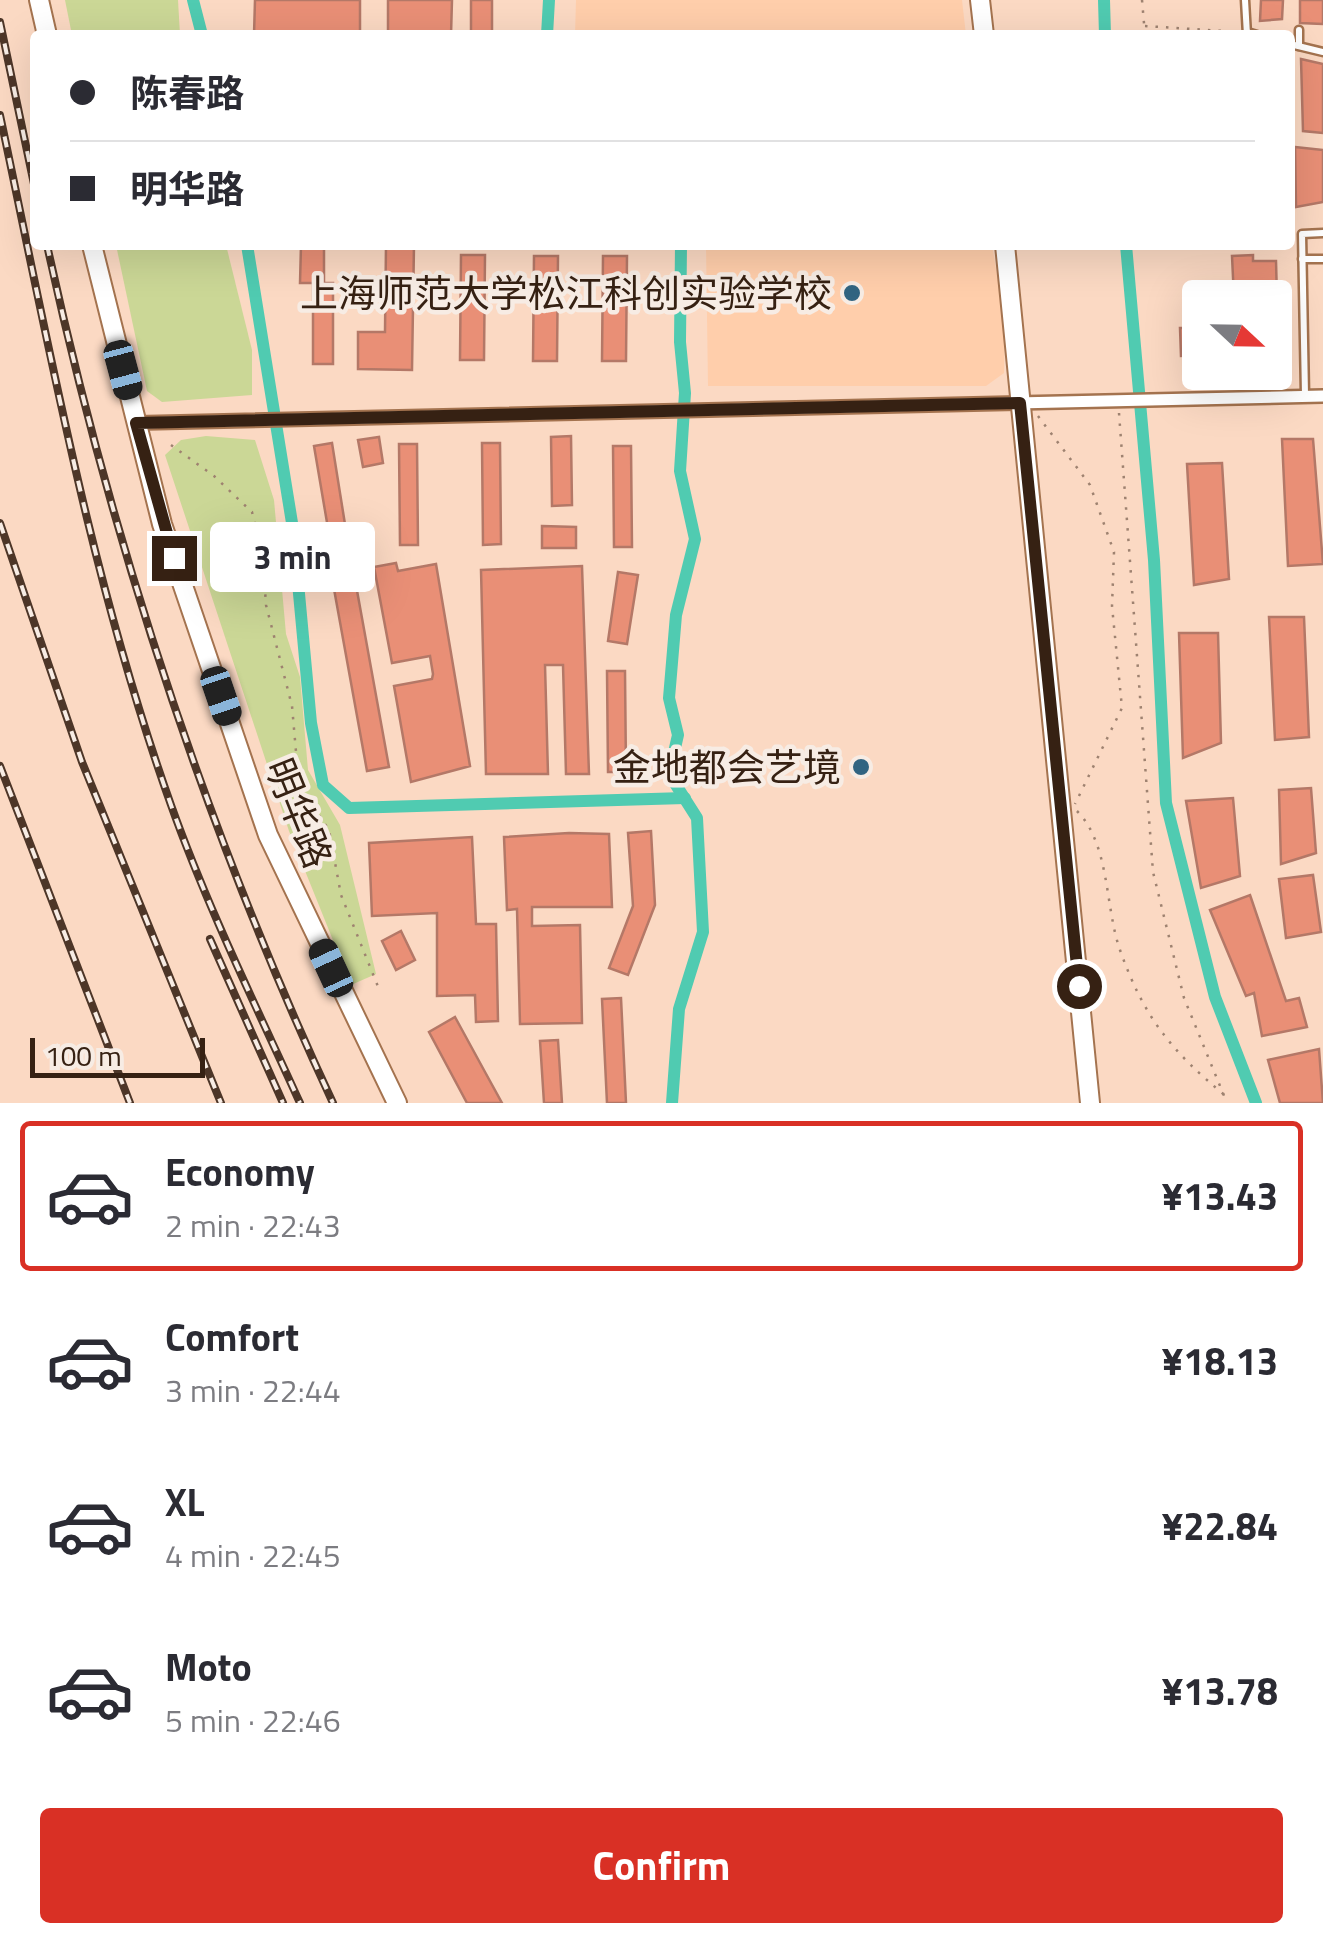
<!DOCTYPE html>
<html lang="en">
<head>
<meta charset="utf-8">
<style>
  :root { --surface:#fff; --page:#f7f7f7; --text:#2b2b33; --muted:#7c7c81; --line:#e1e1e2; --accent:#d93025 }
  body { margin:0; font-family:"Titillium Web","Noto Sans SC",sans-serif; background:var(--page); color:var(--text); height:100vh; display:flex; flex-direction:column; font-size:38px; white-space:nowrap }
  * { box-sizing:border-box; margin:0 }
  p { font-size:32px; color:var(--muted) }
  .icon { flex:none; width:55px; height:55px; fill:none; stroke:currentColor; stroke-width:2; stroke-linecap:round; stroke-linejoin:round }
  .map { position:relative; height:1103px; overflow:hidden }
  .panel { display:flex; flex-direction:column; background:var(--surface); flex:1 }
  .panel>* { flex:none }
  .top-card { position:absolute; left:30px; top:30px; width:1265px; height:220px; border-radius:10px; box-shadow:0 10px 40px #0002; display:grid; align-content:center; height:220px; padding:0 40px; background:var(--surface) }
  .needle { width:65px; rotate:112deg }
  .tools { position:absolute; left:1182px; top:280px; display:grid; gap:20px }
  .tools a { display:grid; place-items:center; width:110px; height:110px; border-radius:10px; background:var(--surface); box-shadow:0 10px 40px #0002; font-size:50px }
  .scale { position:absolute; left:30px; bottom:25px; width:175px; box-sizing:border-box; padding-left:10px; border:5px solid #362113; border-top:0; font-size:28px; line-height:35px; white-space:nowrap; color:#362113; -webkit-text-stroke:8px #f7ece4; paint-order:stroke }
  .end { position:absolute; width:45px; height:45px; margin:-22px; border:12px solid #362113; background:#fff; box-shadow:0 0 0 5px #fff }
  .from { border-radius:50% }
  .bubble { position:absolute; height:70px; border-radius:10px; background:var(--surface); box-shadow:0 10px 40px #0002; font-size:32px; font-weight:700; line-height:70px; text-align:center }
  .car { position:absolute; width:30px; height:60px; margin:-30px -15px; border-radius:12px; box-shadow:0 0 8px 2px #0007; background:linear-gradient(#222 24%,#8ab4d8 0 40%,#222 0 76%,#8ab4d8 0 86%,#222 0) }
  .top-card b { display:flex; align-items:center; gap:35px; height:95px; font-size:38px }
  .top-card b+b { border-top:2px solid var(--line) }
  .top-card i { width:25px; height:25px; background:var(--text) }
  ul { padding:18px 0 0; list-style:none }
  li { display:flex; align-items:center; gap:30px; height:150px; margin:0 20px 15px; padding:0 20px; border:5px solid transparent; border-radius:10px }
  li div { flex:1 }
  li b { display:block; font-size:38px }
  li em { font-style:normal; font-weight:700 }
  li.selected { border-color:var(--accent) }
  li>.icon { width:90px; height:90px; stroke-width:1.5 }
  .cta { display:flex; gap:20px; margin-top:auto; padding:20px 40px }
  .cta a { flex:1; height:115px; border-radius:10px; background:var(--accent); color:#fff; font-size:40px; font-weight:700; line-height:115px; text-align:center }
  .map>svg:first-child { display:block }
  .built { fill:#ffceab }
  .green { fill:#cbd796 }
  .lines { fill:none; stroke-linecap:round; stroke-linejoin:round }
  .canal { stroke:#50cbb1; stroke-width:12 }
  .building { fill:#e98f76; stroke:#b47867; stroke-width:2.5 }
  .lane-casing { stroke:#a4734f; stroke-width:11 }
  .street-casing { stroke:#a4734f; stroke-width:16 }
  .secondary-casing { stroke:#a4734f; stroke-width:22 }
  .path { stroke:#9e8270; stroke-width:2.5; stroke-dasharray:2.5 8; stroke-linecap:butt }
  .lane { stroke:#fff; stroke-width:6 }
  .street { stroke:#fff; stroke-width:11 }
  .secondary { stroke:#fff; stroke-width:18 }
  .rail-casing { stroke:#4d3628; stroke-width:8 }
  .rail { stroke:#f7ece4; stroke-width:4; stroke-dasharray:11; stroke-linecap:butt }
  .route { stroke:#362113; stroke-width:12 }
  .poi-dot { fill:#316481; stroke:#f7ece4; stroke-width:4 }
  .labels { text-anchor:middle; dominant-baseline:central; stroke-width:9; stroke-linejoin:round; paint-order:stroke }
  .poi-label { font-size:38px; fill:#362113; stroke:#f7ece4; text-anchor:end }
  .street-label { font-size:38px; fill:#362113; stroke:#f7ece4 }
</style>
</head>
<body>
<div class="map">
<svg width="1323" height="1103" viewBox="0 0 1323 1103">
  <rect width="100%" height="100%" fill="#fbd9c3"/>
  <!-- built -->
  <g class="built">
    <path d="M576,0H962L966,35H575Z"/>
    <path d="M706,245H992L1005,322L1004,373L986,386H708Z"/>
  </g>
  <!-- green -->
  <g class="green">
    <path d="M65,0H178L180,35H72Z"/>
    <path d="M116,245H226L252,350V395L162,402L147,391Z"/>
    <path d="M206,436L255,440L274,500L286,634L300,677L308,770L340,825L376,974L351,985L289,831L165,455L181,440Z"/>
  </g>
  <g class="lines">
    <!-- canal -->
    <g class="canal">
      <path d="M193,0L202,35"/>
      <path d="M1104,0L1105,35"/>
      <path d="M547,35L549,0"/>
      <path d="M247,245L293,529L311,723L323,785L349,808L685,798"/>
      <path d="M1126,245L1154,560L1166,803L1215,997L1256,1103"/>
      <path d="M672,1103L679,1009L703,932L697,818L669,774L678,735L669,698L676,615L695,539L680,471L685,393L680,342L681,245"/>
    </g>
  </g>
  <!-- building -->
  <g class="building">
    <path d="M255,0H360V35H254Z"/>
    <path d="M388,0H452L451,35H388Z"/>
    <rect x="471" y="0" width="21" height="35"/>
    <path d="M1261,0H1283L1282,19L1260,21Z"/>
    <path d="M1300,0H1323V24L1300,23Z"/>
    <path d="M1301,59L1323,64V133L1303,131Z"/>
    <path d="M1295,147L1323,150V202L1296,207Z"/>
    <path d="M301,245H324V283H333V364H313V283H300Z"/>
    <path d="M386,245H414L412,370L358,369V332H385Z"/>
    <path d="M461,255H485L484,360H460Z"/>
    <path d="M1253,255V261H1276L1277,298H1234L1232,256Z"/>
    <path d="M534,256H558L557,361H533Z"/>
    <path d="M603,256H627L626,361H602Z"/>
    <path d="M1180,328H1200V355L1181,356Z"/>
    <path d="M571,436L572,505L552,506L551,437Z"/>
    <path d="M379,437L383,463L363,467L358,440Z"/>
    <path d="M1282,439H1313L1323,564L1288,566Z"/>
    <path d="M332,443L348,543L331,546L314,446Z"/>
    <path d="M482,443H500L501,544L483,545Z"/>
    <path d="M399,444H417L418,545H400Z"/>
    <path d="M613,446H631L632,547H614Z"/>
    <path d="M1222,463L1229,579L1194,585L1187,464Z"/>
    <path d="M542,526L576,527V548H542Z"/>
    <path d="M352,563L389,767L367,771L330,567Z"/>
    <path d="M396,563L398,571L436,564L470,766L411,782L394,686L432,679L433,674L430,656L392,663L374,567Z"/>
    <path d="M582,566L589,774H566L563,665H545L548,774H486L481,570Z"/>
    <path d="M618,572L638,575L627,644L608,641Z"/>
    <path d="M1269,617H1304L1309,737L1275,740Z"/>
    <path d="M1179,633H1218L1221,743L1183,758Z"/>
    <path d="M607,671H625L626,772H608Z"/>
    <path d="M1311,788L1316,853L1281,864L1279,790Z"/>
    <path d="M1233,798L1240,876L1201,888L1186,801Z"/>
    <path d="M651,831L655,905L628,975L609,968L633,906L628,833Z"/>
    <path d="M569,833L609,834L612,907H532V926L580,925L582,1023L520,1024L517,909L507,910L504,837Z"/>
    <path d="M472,837L476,924H496L498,1021L476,1022L475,995L437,996V913L372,916L369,843Z"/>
    <path d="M1313,875L1321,932L1286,938L1279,879Z"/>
    <path d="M1250,895L1286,1001L1299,998L1307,1027L1262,1036L1254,993L1246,996L1210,910Z"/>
    <path d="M401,931L415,960L396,970L382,941Z"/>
    <path d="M621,998L626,1103H607L602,999Z"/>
    <path d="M455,1017L485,1072L502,1103H467L429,1032Z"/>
    <path d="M558,1040L562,1103H544L540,1041Z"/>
    <path d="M1319,1049L1323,1103H1280L1268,1060Z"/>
  </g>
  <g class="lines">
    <!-- lane casing -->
    <g class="lane-casing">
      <g id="lane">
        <path d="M1245,0L1247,35"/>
        <path d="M1247,32L1257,35"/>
        <path d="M1290,44L1323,52"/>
        <path d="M1299,46V30"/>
        <path d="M1302,259H1323"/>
        <path d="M1305,395L1302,234L1323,233"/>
      </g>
    </g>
    <!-- street casing -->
    <g class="street-casing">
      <path id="street" d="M137,423L1323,396"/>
    </g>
    <!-- secondary casing -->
    <g class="secondary-casing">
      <g id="secondary">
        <path d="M39,0L47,35"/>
        <path d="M980,0L984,35"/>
        <path d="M92,245L162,524L268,835L397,1103"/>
        <path d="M1005,245L1090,1103"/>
      </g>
    </g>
    <!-- path -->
    <g class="path">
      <path d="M1142,0L1145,35"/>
      <path d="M1145,26L1240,32"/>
      <path d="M1119,413L1153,872L1184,998L1227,1103"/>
      <path d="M1038,416L1090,485L1114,552L1112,606L1122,708L1075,804"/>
      <path d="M171,445L214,476L252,512L263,559L266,605L292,706L299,786L329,830L341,895L379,989"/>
      <path d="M1077,811C1110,844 1105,908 1120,950C1144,1018 1172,1052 1227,1097"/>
    </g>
    <!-- lane -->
    <use href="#lane" class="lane"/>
    <!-- street -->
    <use href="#street" class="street"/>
    <!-- secondary -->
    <use href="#secondary" class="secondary"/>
    <!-- rail casing -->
    <g class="rail-casing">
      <g id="rail">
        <path d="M0,22L35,189"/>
        <path d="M0,115C49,346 91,581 171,805C207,906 255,1004 300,1103"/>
        <path d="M47,245C111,539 206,830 333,1103"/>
        <path d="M0,523L82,762L221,1103"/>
        <path d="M0,766L130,1103"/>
        <path d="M210,939L283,1103"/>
      </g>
    </g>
    <!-- rail -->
    <use href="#rail" class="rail"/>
  </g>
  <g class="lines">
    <!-- route -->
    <path class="route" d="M174,558L136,423L1020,403L1079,986"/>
  </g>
  <!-- markers -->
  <g class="poi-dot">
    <circle cx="852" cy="293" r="10"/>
    <circle cx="861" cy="767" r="10"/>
  </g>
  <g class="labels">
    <!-- poi labels -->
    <g class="poi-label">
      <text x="832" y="293">上海师范大学松江科创实验学校</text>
      <text x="841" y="767">金地都会艺境</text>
    </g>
    <!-- street labels -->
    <g class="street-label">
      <text transform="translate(299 813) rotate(68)">明华路</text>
    </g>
  </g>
</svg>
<div class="tools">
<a><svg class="needle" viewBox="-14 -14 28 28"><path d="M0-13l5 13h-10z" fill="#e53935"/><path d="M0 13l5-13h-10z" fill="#7c7c81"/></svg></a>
</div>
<div class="scale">100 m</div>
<i class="end from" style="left:1079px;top:986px"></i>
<i class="end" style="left:174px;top:558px"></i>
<div class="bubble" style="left:210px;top:522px;width:165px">3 min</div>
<i class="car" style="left:123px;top:370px;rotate:165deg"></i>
<i class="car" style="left:221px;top:696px;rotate:161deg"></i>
<i class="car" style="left:331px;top:968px;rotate:335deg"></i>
<div class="top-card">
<b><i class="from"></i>陈春路</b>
<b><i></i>明华路</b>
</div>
</div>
<section class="panel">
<ul>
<li class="selected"><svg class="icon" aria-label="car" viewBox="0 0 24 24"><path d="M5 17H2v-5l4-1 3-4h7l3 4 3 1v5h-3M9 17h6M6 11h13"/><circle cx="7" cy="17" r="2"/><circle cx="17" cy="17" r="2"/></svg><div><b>Economy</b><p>2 min · 22:43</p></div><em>¥13.43</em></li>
<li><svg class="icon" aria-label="car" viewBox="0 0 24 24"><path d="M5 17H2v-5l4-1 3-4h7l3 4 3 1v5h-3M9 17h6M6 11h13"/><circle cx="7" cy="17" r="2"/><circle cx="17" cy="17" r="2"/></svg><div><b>Comfort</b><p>3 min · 22:44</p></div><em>¥18.13</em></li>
<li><svg class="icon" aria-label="car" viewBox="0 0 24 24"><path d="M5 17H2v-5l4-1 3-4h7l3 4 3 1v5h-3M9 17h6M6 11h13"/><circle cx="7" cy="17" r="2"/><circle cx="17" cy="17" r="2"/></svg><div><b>XL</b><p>4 min · 22:45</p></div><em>¥22.84</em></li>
<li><svg class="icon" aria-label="car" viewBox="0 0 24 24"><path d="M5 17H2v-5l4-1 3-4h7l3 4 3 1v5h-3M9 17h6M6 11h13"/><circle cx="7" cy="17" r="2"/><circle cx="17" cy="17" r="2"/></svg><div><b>Moto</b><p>5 min · 22:46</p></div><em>¥13.78</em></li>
</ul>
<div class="cta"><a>Confirm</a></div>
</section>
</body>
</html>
